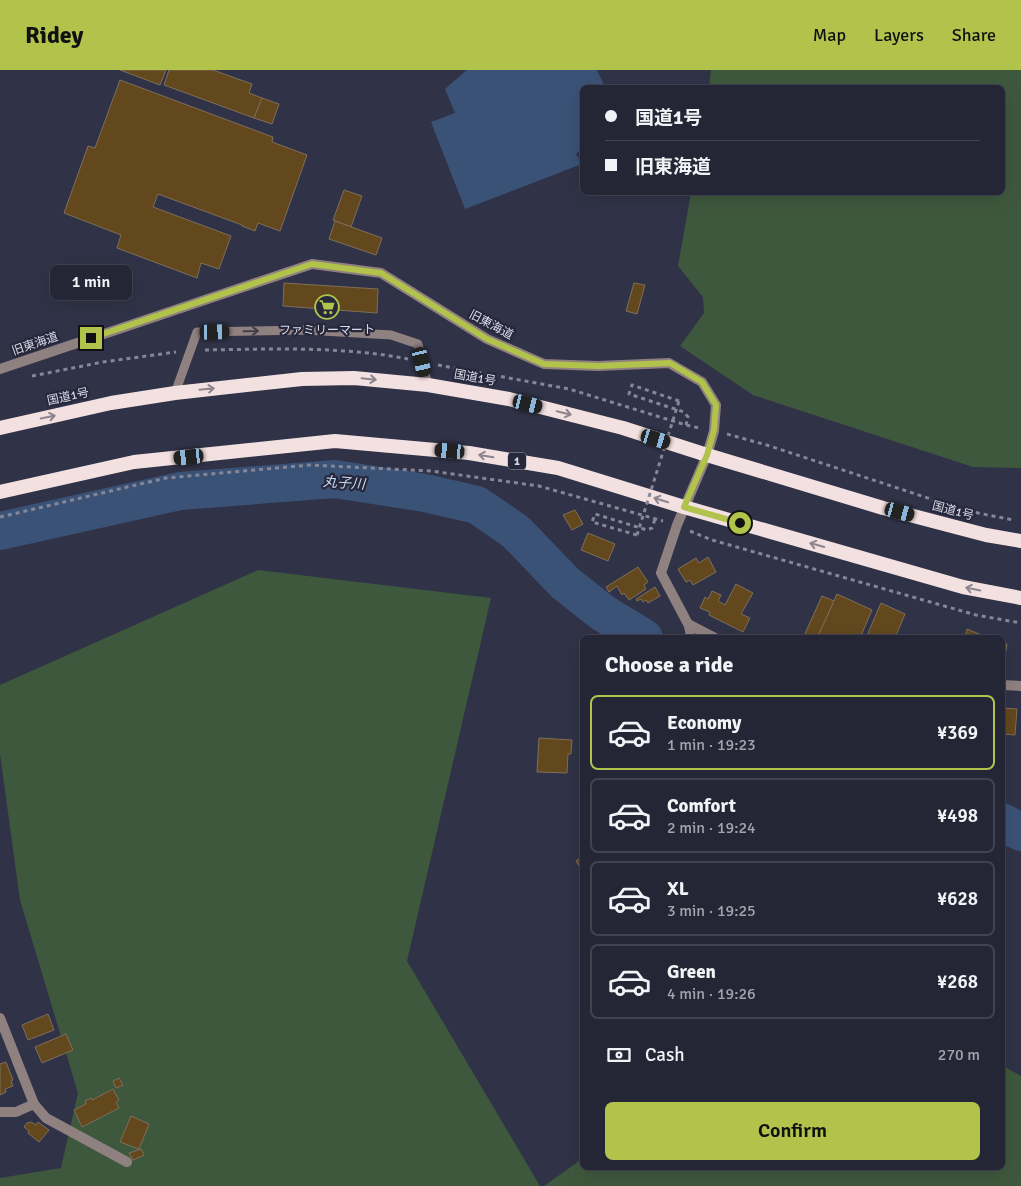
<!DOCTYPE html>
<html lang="en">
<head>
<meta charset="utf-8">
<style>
  :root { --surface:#242635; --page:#2c2e3d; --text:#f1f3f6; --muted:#a3a5ad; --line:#414350; --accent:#b2c34c }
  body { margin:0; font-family:Signika,"Noto Sans JP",sans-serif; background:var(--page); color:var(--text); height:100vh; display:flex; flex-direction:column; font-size:19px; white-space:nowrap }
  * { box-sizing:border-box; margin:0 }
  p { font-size:16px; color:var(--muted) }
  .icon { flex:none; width:28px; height:28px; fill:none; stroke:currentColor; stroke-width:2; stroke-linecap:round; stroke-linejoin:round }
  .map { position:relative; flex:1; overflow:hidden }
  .panel { position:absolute; left:580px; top:565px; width:425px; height:535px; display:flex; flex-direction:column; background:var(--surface); border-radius:8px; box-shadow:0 5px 20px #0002,0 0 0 1px var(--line) }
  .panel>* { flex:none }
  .hud { position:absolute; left:580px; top:15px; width:425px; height:110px; border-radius:8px; box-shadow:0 5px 20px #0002,0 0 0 1px var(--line); display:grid; align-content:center; height:110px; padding:0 25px; background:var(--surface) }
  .end { position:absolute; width:22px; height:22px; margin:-11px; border:6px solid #b2c34c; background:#111; box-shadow:0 0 0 2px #111 }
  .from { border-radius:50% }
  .bubble { position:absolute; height:35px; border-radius:8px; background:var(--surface); box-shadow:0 5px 20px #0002,0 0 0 1px var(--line); font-size:16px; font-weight:600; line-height:35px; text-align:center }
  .car { position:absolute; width:15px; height:30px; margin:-15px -8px; border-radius:6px; box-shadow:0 0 4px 1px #0007; background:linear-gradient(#222 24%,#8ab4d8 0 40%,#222 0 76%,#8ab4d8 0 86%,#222 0) }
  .hud b { display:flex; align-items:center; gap:18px; height:48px; font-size:19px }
  .hud b+b { border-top:1px solid var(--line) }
  .hud i { width:12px; height:12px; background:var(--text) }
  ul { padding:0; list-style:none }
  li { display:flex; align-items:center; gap:15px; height:75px; margin:0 10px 8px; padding:0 15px; border:2px solid var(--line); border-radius:8px }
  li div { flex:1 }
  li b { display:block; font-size:19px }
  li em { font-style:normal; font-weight:600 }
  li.current { border-color:var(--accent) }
  li>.icon { width:45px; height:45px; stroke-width:1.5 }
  h2 { padding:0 25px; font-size:22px; line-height:60px }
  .pay { display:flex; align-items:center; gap:12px; height:55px; padding:0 25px; font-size:19px }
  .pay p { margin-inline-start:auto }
  .primary-button { display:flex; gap:10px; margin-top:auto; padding:10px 25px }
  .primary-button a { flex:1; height:58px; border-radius:8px; background:var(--accent); color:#111; font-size:20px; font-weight:600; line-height:58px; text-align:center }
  header { display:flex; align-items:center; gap:30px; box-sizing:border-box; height:70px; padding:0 25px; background:var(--accent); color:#111 }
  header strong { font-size:24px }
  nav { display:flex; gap:28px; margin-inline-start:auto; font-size:18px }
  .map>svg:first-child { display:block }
  .green { fill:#3e583d }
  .water { fill:#3b5277 }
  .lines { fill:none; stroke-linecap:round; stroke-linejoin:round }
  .river { stroke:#3b5277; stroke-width:38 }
  .building { fill:#63481e; stroke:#7e6f5a }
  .path { stroke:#858798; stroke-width:3; stroke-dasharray:4 4; stroke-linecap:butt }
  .service { stroke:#8f8180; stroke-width:9 }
  .minor { stroke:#8f8180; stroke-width:10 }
  .trunk { stroke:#f2e1e0; stroke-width:14 }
  .path-bridge { stroke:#858798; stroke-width:3; stroke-dasharray:4 4; stroke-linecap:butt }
  .oneway { stroke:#413e4d }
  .oneway2 { stroke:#8c848e }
  .route { stroke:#b2c34c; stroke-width:6 }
  .labels { text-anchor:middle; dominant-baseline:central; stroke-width:4.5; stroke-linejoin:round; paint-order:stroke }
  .shield { fill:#27283c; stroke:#a3a5b4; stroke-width:1 }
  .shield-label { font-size:11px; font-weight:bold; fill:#d8dae7 }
  .street-label { font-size:12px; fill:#d8dae7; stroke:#27283c }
  .poi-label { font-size:12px; fill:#d8dae7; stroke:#27283c }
  .water-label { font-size:14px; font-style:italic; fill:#cad9f3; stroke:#27283c }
</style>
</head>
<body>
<header>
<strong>Ridey</strong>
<nav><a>Map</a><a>Layers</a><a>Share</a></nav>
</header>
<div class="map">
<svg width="1021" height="1116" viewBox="0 0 1021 1116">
  <rect width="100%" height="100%" fill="#303247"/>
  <!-- green -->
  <g class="green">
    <path d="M711,0H1021V398L973,397L753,325L680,276L704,243L703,227L678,196L691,123L1002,122V18L709,17Z"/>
    <path d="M258,500L491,528L407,891L540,1116H0V1108L61,1098L78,1023L20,830L0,684V615Z"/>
    <path d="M1003,996L1021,1006V1116H544L582,1089V1098H1002Z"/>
  </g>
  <!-- water -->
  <path class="water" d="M467,0H597L605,17L582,18V78L576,84L582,94L465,139L431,52L455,43L445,19Z"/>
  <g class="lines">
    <!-- river -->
    <g class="river">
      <path d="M0,461L180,421L335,409L425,423L477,435L516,462L565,513L603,543L644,568"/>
      <path d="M1002,752L1021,762"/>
    </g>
  </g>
  <!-- building -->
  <g class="building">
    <path d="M120,0H166L160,15Z"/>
    <path d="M169,0H213L252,14L249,23L262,28L254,48L164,15Z"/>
    <path d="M120,10L273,67L272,72L307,85L280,161L258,153L255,161L242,156V155L158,124L153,137L231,166L219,199L201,193L197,208L117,178L121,165L64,143L88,76L95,78Z"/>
    <path d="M262,28L279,34L272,54L254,48Z"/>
    <path d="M344,120L362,126L351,157L333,150Z"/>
    <path d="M335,151L382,168L376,185L329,169Z"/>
    <path d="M284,213L378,219L377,243L283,236Z"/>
    <path d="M634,213L645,215L637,244L626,241Z"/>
    <path d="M575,440L583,454L572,460L563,445Z"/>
    <path d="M588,463L615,474L608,491L581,480Z"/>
    <path d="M708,487L716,502L693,515L690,510L686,512L678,499L696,488L699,493Z"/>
    <path d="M638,497L648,512L644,515L646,519L629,530L624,523L622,525L617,516L609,522L606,517Z"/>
    <path d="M736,514L753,523L741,544L750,548L743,562L709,545L710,542L700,538L705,527L708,529L712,521L721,525L718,531L725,535Z"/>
    <path d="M655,517L660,526L648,533L646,530L643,532L641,529L637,531L636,529Z"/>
    <path d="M837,524L872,540L860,568H817Z"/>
    <path d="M822,526L834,531L817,568H803Z"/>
    <path d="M881,533L905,544L895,568H875L868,563Z"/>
    <path d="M967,559L989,568H965Z"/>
    <path d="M1002,573L1007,574L1003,597H1002Z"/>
    <path d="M1003,638L1017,639L1015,665L1002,664Z"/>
    <path d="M539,668L572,670L571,684H568L567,703L537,702Z"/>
    <path d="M582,787V800L576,791Z"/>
    <path d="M48,944L54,960L28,970L22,955Z"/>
    <path d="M66,964L73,980L42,993L35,977Z"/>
    <path d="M6,992L13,1010L11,1011L13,1016L5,1019L6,1022L0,1025V994Z"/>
    <path d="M119,1008L123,1015L116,1018L113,1011Z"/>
    <path d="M113,1019L119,1030L116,1032L119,1038L82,1057L74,1040L86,1034L85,1031L91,1028L92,1030Z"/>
    <path d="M131,1046L149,1054L139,1079L120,1072Z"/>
    <path d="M31,1052L36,1055L38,1052L49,1060L39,1072L28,1063L29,1061L24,1057L27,1053Z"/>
    <path d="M141,1079L144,1085L133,1090L129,1083Z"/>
  </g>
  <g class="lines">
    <!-- path -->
    <g class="path">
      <path d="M205,280C272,279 341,276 408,289"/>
      <path d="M438,295L569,319L686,355L699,358"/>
      <path d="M32,306L103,292L176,282"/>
      <path d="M679,331L632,315L629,324L684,342L688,347L686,355"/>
      <path d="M727,364L770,376L952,436"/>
      <path d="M968,441L1013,450"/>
      <path d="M0,447L166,408L310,395L431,401L539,416L663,451"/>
      <path d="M690,461L712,470L976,545L1021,553"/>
      <path d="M637,465L592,452L595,444L647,460L652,458L655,449"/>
    </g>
    <!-- service -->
    <g class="service">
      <path d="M175,323L197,262L305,260L391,265L418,274L428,315"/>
      <path d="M688,554L691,568"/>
    </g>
    <!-- minor -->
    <g class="minor">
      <path d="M0,299L312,194L381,203L487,269L544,294L598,296L669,293L702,312L716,335L714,361L707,385L677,455L661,503L688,554L715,568"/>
      <path d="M1002,615L1021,616"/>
      <path d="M0,948L34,1034"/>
      <path d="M0,1042H16L34,1034L46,1048L127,1092"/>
    </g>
    <!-- trunk -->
    <g class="trunk">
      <path d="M0,358L111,333L175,323L302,309L354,308L428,315L509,329L623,358L707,385L883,438L986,465L1021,471"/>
      <path d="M0,422L134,392L335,371L469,383L558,398L684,437L963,517L1021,528"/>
    </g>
    <!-- path-bridge -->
    <path class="path-bridge" d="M637,465L679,331"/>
  </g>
  <!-- one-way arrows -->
  <defs><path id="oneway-shaft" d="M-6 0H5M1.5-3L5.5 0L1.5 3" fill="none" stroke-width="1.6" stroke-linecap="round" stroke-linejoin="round" transform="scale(1.25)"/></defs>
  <use class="oneway" href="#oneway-shaft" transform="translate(251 261) rotate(-1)"/>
  <g class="oneway2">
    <use href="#oneway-shaft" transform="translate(369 309) rotate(6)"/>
    <use href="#oneway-shaft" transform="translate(207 319) rotate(-6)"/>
    <use href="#oneway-shaft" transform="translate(564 343) rotate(14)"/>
    <use href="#oneway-shaft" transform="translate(48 347) rotate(-12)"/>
    <use href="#oneway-shaft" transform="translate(486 386) rotate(-170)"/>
    <use href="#oneway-shaft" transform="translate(661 430) rotate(-163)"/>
    <use href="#oneway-shaft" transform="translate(817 475) rotate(-164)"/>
    <use href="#oneway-shaft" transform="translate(973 519) rotate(-169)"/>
  </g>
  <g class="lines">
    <!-- route -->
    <path class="route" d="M91,268L312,194L381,203L487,269L544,294L598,296L670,293L702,312L716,335L714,360L707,385L684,437L740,453"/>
  </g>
  <!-- icons -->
  <defs>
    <g id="supermarket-ring" transform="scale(1.25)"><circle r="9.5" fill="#27283c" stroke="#b2c34c" stroke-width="1.5"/><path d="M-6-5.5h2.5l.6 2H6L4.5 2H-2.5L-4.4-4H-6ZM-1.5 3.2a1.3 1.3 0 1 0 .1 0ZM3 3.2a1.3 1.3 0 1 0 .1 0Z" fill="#b2c34c"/></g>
  </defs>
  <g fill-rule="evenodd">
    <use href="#supermarket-ring" x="327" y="237"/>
  </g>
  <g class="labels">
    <!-- shield labels -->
    <rect class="shield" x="508" y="382.5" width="18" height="17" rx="4"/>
    <g class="shield-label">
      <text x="517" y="391">1</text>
    </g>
    <!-- street labels -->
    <g class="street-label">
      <text transform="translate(491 255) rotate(28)">旧東海道</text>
      <text transform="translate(35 274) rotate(-19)">旧東海道</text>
      <text transform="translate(475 308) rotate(10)">国道1号</text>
      <text transform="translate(68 327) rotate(-12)">国道1号</text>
      <text transform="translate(953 441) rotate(15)">国道1号</text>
    </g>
    <!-- poi labels -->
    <g class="poi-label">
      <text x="327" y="260">ファミリーマート</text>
    </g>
    <!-- water labels -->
    <g class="water-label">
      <text transform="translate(344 413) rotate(4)">丸子川</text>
    </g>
  </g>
</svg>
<i class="end from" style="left:740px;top:453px"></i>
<i class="end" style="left:91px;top:268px"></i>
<div class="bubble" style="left:50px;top:195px;width:82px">1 min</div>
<i class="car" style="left:215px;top:262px;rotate:89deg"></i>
<i class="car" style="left:422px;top:292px;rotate:167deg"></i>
<i class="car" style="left:528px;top:334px;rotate:104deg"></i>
<i class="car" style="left:656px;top:369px;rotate:107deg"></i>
<i class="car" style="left:450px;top:381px;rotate:275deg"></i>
<i class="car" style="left:189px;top:387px;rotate:264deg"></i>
<i class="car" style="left:900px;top:442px;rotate:105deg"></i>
<div class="hud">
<b><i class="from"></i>国道1号</b>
<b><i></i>旧東海道</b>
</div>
<section class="panel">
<h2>Choose a ride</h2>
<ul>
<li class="current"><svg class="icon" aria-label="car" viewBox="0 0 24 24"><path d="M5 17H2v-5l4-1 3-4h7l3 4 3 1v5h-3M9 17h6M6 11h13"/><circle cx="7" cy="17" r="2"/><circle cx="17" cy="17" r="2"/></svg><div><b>Economy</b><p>1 min · 19:23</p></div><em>¥369</em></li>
<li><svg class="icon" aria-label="car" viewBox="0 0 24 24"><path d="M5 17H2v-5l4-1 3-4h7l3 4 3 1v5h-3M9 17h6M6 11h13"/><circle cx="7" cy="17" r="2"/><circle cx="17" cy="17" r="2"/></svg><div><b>Comfort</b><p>2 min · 19:24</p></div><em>¥498</em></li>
<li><svg class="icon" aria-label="car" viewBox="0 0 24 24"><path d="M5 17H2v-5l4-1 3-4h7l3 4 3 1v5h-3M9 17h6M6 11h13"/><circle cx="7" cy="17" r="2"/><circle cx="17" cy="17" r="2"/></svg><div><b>XL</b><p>3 min · 19:25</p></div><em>¥628</em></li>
<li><svg class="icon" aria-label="car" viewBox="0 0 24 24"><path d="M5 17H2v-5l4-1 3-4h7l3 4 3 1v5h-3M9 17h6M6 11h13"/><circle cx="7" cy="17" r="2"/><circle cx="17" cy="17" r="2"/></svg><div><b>Green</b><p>4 min · 19:26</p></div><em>¥268</em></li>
</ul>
<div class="pay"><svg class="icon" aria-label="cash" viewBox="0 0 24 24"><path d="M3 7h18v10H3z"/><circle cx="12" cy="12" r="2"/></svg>Cash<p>270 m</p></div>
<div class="primary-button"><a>Confirm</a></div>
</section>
</div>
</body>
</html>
